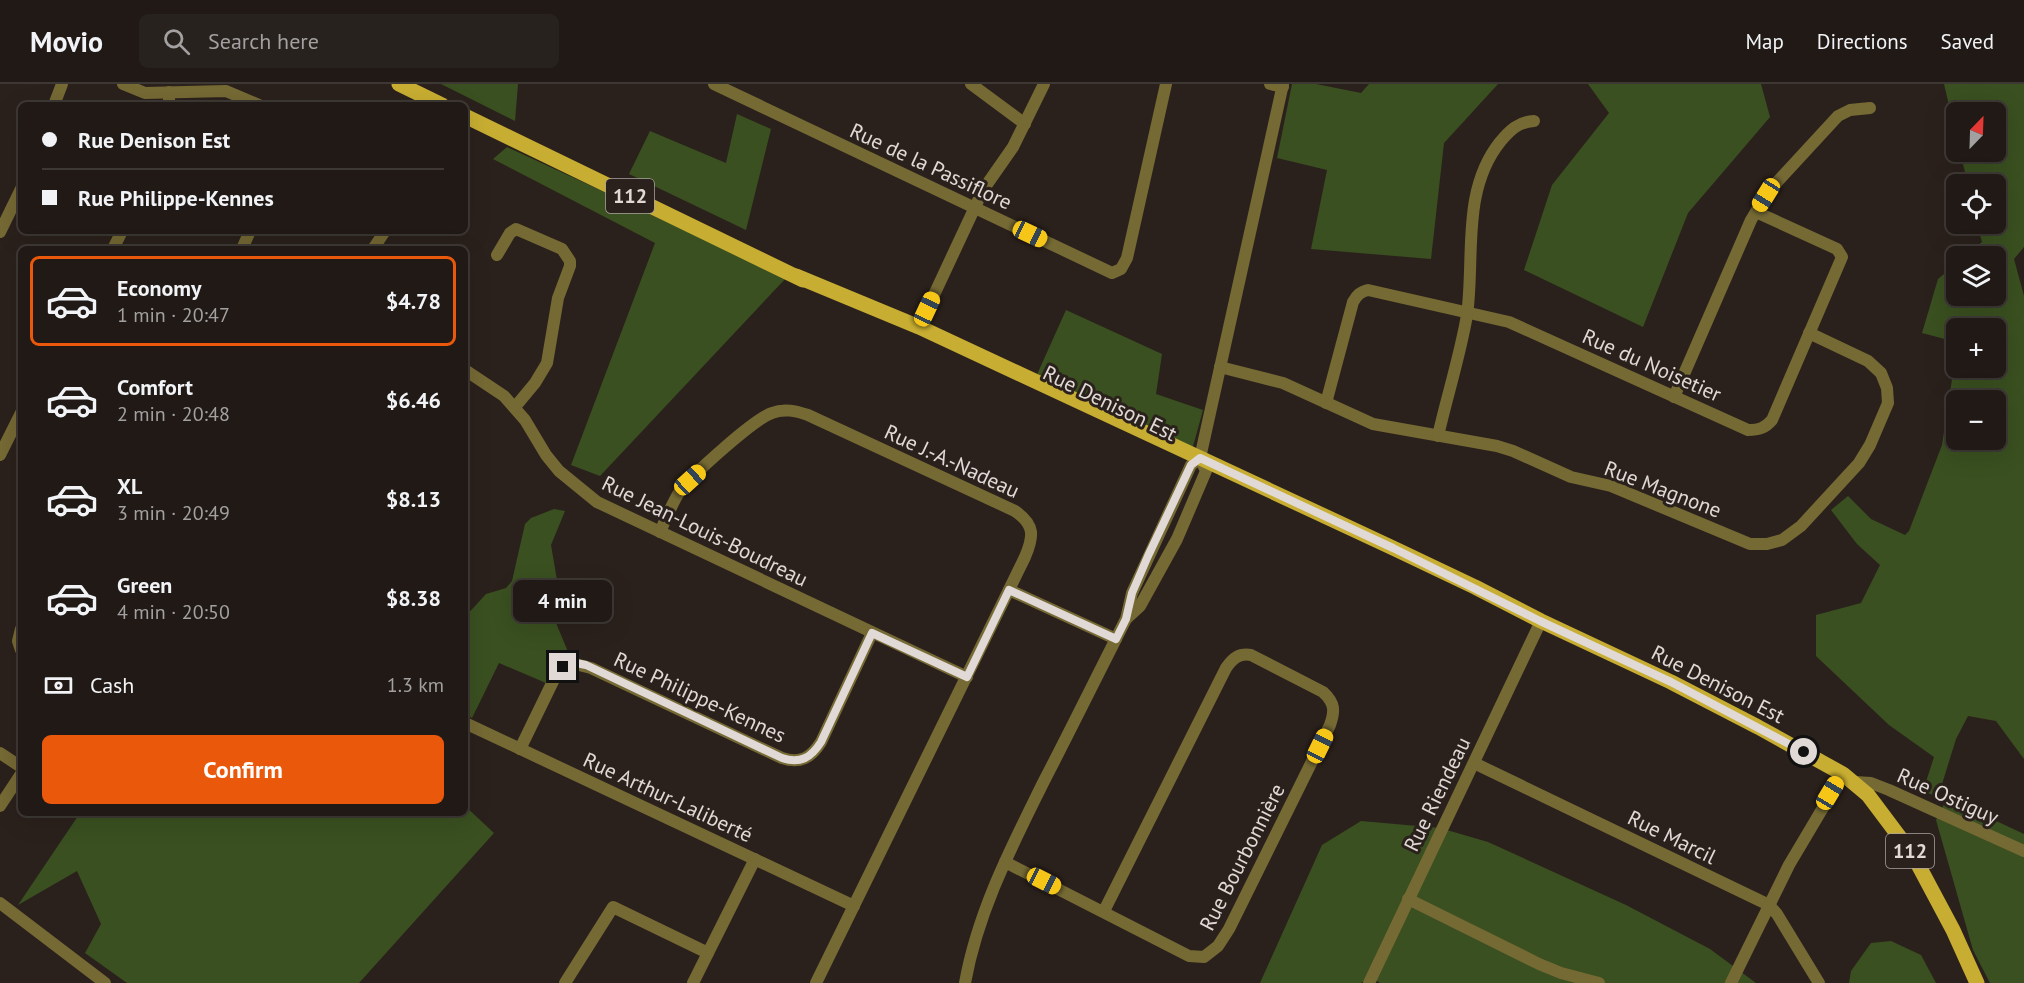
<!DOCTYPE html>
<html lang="en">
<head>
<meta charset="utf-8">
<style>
  :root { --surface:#201915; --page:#28221e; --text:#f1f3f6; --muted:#a2a0a0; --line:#3d3834; --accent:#ea580c }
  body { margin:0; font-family:"PT Sans",sans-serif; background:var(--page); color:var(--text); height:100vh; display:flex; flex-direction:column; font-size:22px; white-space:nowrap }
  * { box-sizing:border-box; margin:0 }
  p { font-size:20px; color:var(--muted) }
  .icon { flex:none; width:33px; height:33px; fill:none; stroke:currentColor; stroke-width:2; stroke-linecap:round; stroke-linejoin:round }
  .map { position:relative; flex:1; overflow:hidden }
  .panel { position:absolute; left:18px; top:162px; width:450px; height:570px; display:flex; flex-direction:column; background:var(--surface); border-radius:9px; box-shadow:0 6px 24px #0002,0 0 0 2px var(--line) }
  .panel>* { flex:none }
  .banner { position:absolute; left:18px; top:18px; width:450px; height:132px; border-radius:9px; box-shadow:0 6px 24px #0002,0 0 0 2px var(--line); display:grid; align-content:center; height:132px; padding:0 24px; background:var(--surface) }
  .needle { width:39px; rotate:23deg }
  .tools { position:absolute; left:1946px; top:18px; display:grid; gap:12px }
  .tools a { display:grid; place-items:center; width:60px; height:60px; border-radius:9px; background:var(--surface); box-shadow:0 6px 24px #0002,0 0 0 2px var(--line); font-size:30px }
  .end { position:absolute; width:27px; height:27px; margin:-14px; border:8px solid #e0d9d5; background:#111; box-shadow:0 0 0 3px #111 }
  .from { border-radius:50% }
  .bubble { position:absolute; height:42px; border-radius:9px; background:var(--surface); box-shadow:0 6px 24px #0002,0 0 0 2px var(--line); font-size:20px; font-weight:700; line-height:42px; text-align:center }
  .car { position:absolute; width:18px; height:36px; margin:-18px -9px; border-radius:8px; box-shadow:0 0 4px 2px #0007; background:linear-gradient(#f5c518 24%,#345 0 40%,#f5c518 0 76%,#345 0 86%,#f5c518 0) }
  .banner b { display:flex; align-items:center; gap:21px; height:57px; font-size:22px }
  .banner b+b { border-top:2px solid var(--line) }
  .banner i { width:15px; height:15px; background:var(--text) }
  ul { padding:10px 0 0; list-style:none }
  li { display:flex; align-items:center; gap:18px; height:90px; margin:0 12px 9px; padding:0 12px; border:3px solid transparent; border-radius:9px }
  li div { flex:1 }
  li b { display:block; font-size:22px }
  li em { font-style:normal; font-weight:700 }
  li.active { border-color:var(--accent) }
  li>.icon { width:54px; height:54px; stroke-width:1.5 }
  .pay { display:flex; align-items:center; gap:15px; height:66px; padding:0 24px; font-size:22px }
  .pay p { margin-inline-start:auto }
  .button { display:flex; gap:12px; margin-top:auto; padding:12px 24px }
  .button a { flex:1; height:69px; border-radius:9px; background:var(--accent); color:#fff; font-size:24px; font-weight:700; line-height:69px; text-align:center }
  header { display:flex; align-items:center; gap:36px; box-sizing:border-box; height:84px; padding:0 30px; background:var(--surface); border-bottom:2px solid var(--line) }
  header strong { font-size:28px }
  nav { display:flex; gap:33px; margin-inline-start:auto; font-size:21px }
  .search { width:420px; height:54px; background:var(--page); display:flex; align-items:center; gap:15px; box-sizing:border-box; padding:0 21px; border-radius:9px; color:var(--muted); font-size:22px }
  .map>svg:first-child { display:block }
  .green { fill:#3a5020; fill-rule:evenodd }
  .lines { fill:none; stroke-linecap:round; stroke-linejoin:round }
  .minor { stroke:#756934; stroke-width:12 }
  .major { stroke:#c7ad31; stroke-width:15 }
  .route { stroke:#e0d9d5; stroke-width:8 }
  .labels { text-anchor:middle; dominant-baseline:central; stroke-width:6; stroke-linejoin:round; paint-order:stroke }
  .shield { fill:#2b211c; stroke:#aaa29e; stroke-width:1.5 }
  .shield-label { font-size:20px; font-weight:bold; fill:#e0d9d5 }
  .street-label { font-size:21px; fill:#e0d9d5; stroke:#2b211c }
</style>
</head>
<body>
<header>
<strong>Movio</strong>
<div class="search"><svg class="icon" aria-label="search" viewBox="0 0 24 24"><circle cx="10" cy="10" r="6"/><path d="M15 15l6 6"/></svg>Search here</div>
<nav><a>Map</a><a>Directions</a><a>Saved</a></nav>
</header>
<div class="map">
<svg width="2024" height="899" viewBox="0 0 2024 899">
  <rect width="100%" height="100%" fill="#2b211c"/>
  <!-- green -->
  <g class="green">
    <path d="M441,0H518L515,37Z"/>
    <path d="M1292,0H1316L1361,9L1369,0H1498L1444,59L1431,175L1311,165L1327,86L1277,74Z"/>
    <path d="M1588,0H1761L1770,33L1688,129L1643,243L1524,186L1552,101L1609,29Z"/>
    <path d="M1944,0H2024V163L2014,175L2024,212V675L1996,637L1968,632L1956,655L1938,713L1923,707L1934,673L1889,641L1816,572V531L1861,519L1880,481L1857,460L1831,426L1848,412L1871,435L1905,451L1909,447L1942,361L1956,269V284H1995V244H1956V258L1922,249L1938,195L1956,180V212H1995V172H1965L1982,158L1977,140H1995V100H1968L1960,68H1995V28H1956V51ZM1956,316H1995V356H1956Z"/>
    <path d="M737,30L771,45L746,146L629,90L650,47L726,79Z"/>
    <path d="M507,63L860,226L787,193L600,392L571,381L655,159L493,75Z"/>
    <path d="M1066,226L1162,270L1156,310L1203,326L1192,366L1035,295Z"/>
    <path d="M554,425L565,427L551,461L557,496L592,512L554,534L571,575L558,581L546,599L499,579L472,634L465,630V585L468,578L465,564V533L486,510L506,504L512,497L525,440L531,434Z"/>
    <path d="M1947,714L2024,750V899H1990L1973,866L1936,736Z"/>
    <path d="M465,722L494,749L359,899H127L85,869L101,840L77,787L18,821L80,729H465Z"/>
    <path d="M1361,737L1440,744L1488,758L1626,821L1710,865L1756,899H1380L1371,893L1361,899H1260L1322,761Z"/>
    <path d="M1891,857L1921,871L1936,899H1849L1851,887L1871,859Z"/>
  </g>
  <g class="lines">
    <!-- minor -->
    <g class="minor">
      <path d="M123,0L145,9L226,7L259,21"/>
      <path d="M714,0L1112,189L1121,185L1127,174L1166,0"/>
      <path d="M971,0L1025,40"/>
      <path d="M1270,0L1283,3"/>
      <path d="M169,8V21"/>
      <path d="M54,21L62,0"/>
      <path d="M0,148L21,105"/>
      <path d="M113,165L122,147"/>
      <path d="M242,165L250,147"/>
      <path d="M373,165L385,147"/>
      <path d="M497,171L510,149L516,145L562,165L570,177V182L558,214L547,279L535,299L515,323"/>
      <path d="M919,243L983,106L1013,63L1044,0"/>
      <path d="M1220,283L1283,299L1373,340L1497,362L1513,367L1571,393L1611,402L1750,460H1767L1782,456L1801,442L1859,379L1870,361L1888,319L1887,304L1881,289L1868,277L1809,249"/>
      <path d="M465,286L504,312L525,336L546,371L559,387L597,418L967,593"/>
      <path d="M1674,313L1751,136L1766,111L1778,97L1838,32L1850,26L1870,24"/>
      <path d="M1326,319L1353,218C1357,211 1360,208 1368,206L1509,238L1748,346C1759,346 1765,344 1772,336L1842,173L1837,165L1756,128"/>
      <path d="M1438,352C1447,312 1460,272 1467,231C1475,173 1461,107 1500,58C1510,46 1518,38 1534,37"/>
      <path d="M0,371L21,329"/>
      <path d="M660,448C666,435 672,419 680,407C692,391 754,335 772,329C784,324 796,327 808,331L1015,427C1035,441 1034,452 1025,473L816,899"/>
      <path d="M1009,506L1116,555"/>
      <path d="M1127,534L1140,522L1177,455L1206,387L1200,374L1283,0"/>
      <path d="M21,545L18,557L21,566"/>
      <path d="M465,639L854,822"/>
      <path d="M520,665L558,587L575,580L591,584L782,674C800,680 811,674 821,658L872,549"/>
      <path d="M0,669L21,683"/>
      <path d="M1474,679L1769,821L1777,830L1819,899"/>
      <path d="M1855,698L1871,699L1889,706L2024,767"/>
      <path d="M0,722L21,690"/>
      <path d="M1005,778L1189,872L1204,873L1218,862L1229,845L1330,641C1335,627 1335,619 1323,608L1251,571C1239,569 1233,574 1226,584L1104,827"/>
      <path d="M1408,815L1539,880L1561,889L1599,899"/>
      <path d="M0,819L105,899"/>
      <path d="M565,899L613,823L708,869"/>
      <path d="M693,899L755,775"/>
      <path d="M965,899C978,827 1011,764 1043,699C1071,645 1098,590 1126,535L1132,509L1191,381L1200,374"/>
      <path d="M1369,899L1541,537"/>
      <path d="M1731,899L1789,781L1843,690"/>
    </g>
    <!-- major -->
    <g class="major">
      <path d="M399,0L442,21"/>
      <path d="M465,32L803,196"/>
      <path d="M796,192L919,243L1393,464L1475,503L1541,537L1671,598L1758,643L1843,690L1868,711L1913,771L1953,846L1977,899"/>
    </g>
  </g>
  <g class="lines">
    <!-- route -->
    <path class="route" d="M563,583L576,579L586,581L782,674C800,680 811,674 821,658L872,549L967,593L1009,506L1116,555L1126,535L1132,509L1148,472L1191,381L1200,374L1393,464L1540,537L1671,598L1804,668"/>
  </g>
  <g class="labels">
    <!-- shield labels -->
    <g class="shield">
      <rect x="606" y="95" width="48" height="34" rx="4.5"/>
      <rect x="1886" y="750" width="48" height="34" rx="4.5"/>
    </g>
    <g class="shield-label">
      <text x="630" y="112">112</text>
      <text x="1910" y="767">112</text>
    </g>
    <!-- street labels -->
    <g class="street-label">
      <text transform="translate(931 82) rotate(25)">Rue de la Passiflore</text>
      <text transform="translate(1652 281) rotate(24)">Rue du Noisetier</text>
      <text transform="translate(1110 319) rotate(26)">Rue Denison Est</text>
      <text transform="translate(952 377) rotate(25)">Rue J.-A.-Nadeau</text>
      <text transform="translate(1663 405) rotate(21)">Rue Magnone</text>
      <text transform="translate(705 447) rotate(26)">Rue Jean-Louis-Boudreau</text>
      <text transform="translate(1718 600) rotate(27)">Rue Denison Est</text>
      <text transform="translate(700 613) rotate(25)">Rue Philippe-Kennes</text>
      <text transform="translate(1437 710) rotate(-64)">Rue Riendeau</text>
      <text transform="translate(1948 712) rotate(24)">Rue Ostiguy</text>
      <text transform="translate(668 713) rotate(25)">Rue Arthur-Laliberté</text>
      <text transform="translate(1672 753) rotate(26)">Rue Marcil</text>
      <text transform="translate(1242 773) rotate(-63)">Rue Bourbonnière</text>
    </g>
  </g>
</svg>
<div class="tools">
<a><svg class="needle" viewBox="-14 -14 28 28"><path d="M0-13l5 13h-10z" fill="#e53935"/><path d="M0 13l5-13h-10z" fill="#a2a0a0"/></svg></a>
<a><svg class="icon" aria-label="locate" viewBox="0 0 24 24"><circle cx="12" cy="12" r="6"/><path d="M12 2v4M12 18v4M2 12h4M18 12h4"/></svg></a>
<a><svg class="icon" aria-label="layers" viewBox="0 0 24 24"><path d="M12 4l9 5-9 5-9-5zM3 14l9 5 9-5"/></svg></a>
<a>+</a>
<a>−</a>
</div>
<i class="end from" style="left:1804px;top:668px"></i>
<i class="end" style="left:563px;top:583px"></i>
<div class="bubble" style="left:513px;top:496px;width:99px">4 min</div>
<i class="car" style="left:1766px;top:111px;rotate:212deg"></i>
<i class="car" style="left:1030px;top:150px;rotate:115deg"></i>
<i class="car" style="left:927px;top:225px;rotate:25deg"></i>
<i class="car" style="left:690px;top:396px;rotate:48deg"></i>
<i class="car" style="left:1320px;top:662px;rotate:26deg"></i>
<i class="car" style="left:1830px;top:709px;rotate:31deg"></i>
<i class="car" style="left:1044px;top:797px;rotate:117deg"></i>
<div class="banner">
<b><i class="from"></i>Rue Denison Est</b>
<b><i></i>Rue Philippe-Kennes</b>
</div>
<section class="panel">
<ul>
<li class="active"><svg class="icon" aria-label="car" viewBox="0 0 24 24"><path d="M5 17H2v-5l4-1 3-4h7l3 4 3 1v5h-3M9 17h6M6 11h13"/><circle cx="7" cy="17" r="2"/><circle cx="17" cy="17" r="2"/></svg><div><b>Economy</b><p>1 min · 20:47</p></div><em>$4.78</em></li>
<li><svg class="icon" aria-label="car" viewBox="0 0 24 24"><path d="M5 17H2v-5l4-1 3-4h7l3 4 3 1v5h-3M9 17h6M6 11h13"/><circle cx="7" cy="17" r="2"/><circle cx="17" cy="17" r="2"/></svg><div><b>Comfort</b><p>2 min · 20:48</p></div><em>$6.46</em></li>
<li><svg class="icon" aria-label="car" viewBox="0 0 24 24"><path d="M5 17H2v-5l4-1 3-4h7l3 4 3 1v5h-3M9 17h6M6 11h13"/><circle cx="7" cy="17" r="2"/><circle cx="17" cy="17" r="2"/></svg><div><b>XL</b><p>3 min · 20:49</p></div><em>$8.13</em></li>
<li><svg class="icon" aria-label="car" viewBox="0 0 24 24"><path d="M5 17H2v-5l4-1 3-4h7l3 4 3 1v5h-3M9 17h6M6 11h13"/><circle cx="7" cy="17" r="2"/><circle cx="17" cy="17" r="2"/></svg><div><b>Green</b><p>4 min · 20:50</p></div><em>$8.38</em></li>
</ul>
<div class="pay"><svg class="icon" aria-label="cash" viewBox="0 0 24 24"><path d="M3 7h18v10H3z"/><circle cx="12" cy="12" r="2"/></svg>Cash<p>1.3 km</p></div>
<div class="button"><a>Confirm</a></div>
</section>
</div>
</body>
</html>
